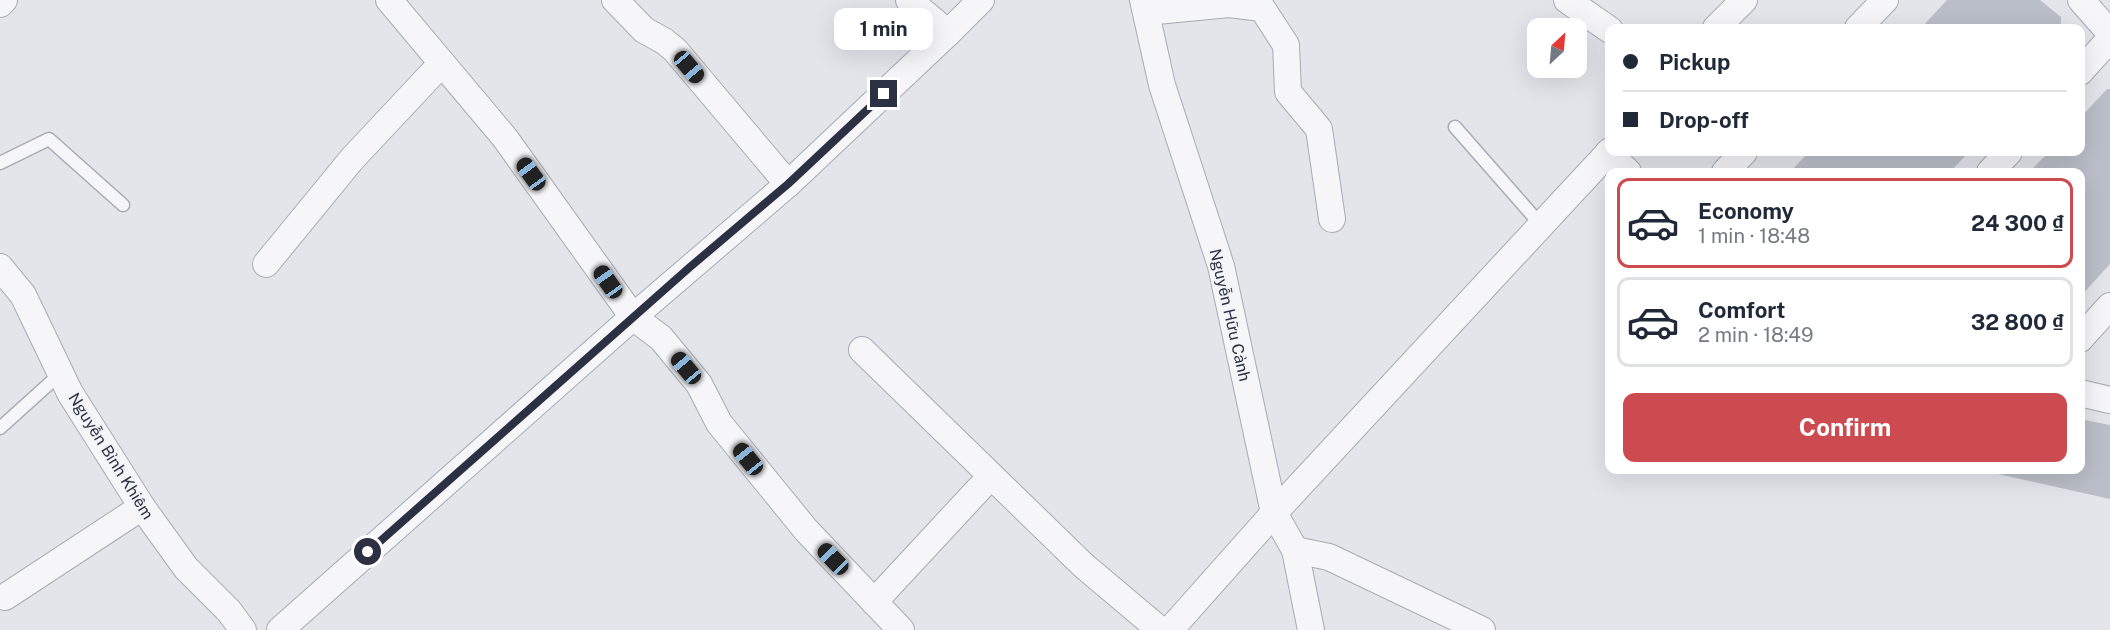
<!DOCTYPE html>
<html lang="en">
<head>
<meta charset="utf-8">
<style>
  :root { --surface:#fff; --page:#f6f6f7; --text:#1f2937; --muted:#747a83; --line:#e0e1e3; --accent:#cc4b51 }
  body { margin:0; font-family:"Public Sans",sans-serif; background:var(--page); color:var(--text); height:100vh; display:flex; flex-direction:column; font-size:22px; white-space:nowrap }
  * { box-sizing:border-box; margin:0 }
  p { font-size:20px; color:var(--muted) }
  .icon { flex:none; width:33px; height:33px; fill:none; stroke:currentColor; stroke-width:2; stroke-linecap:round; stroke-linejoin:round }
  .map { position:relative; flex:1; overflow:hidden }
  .sheet { position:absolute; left:1605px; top:168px; width:480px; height:306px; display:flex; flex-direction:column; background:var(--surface); border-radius:12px; box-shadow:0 6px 24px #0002 }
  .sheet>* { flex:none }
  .top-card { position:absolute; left:1605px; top:24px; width:480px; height:132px; border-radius:12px; box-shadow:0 6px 24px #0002; display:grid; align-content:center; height:132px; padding:0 18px; background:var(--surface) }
  .needle { width:39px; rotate:26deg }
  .controls { position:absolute; left:1527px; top:18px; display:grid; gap:12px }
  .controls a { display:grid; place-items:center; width:60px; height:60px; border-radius:12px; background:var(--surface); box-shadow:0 6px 24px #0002; font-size:30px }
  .end { position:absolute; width:27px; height:27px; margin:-14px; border:8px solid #2b3143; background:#fff; box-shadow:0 0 0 3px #fff }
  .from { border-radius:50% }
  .bubble { position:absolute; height:42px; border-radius:12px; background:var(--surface); box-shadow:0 6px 24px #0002; font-size:20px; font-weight:700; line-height:42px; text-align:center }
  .car { position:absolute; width:18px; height:36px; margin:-18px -9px; border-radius:8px; box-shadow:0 0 4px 2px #0007; background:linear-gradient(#222 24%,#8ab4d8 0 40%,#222 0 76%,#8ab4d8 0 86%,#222 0) }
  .top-card b { display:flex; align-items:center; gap:21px; height:57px; font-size:22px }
  .top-card b+b { border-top:2px solid var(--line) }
  .top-card i { width:15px; height:15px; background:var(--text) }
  ul { padding:10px 0 0; list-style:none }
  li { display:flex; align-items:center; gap:18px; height:90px; margin:0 12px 9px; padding:0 6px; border:3px solid var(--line); border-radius:12px }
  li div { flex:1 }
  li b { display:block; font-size:22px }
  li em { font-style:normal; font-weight:700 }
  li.selected { border-color:var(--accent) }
  li>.icon { width:54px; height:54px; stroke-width:1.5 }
  .primary-button { display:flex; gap:12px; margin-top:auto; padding:12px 18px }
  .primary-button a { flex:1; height:69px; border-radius:12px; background:var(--accent); color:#fff; font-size:24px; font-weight:700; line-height:69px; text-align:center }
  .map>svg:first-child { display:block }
  .building { fill:#babec8 }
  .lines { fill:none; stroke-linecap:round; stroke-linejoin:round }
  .lane-casing { stroke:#a8abb5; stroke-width:15 }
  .street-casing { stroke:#a8abb5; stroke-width:28 }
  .lane { stroke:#f6f6f9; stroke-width:12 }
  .street { stroke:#f6f6f9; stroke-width:26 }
  .route { stroke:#2b3143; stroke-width:8 }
  .labels { text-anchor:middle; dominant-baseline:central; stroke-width:4.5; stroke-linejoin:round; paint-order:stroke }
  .street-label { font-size:16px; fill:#2b3143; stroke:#f3f4f8 }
</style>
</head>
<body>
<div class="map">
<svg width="2110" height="630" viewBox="0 0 2110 630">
  <rect width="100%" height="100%" fill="#e3e5eb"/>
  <!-- building -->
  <g class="building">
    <path d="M1947,0H2040L2061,17V28H1921Z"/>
    <path d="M2107,89H2110V264L2080,297V172H2029L2049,152H2080V118Z"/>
    <path d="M1809,152H1969L1950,172H1790Z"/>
    <path d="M2080,419L2110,425V499L1980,470H2080Z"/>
  </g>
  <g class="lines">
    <!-- lane casing -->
    <g class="lane-casing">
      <g id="lane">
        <path d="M1455,127L1541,225"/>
        <path d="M0,163L49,139L123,205"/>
        <path d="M0,428L61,373"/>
      </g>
    </g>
    <!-- street casing -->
    <g class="street-casing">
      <g id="street">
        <path d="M389,0L505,138L633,317L661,338L699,384L719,423L806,530L901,630"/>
        <path d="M615,0L644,30L664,41L675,50L788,184"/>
        <path d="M909,0L948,33"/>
        <path d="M1143,0L1162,85L1221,266L1274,513L1295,550L1311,630"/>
        <path d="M1567,0L1610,30"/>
        <path d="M2081,0L2110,33"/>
        <path d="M0,4L4,0"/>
        <path d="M1146,12L1229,4L1262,8L1286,45L1288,92L1319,129L1332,219"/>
        <path d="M1716,28L1744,0"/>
        <path d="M1858,28L1885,0"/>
        <path d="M2080,72L2110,39"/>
        <path d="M1608,153L1628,172"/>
        <path d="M1725,172L1744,152"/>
        <path d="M1990,172L2009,152"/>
        <path d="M266,264L352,159L442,63"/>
        <path d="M0,267L23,295L70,393L142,507L186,568L229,611L243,630"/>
        <path d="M2080,339L2110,306"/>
        <path d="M862,350L1083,565L1160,630"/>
        <path d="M2080,393L2110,400"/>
        <path d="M1295,550L1329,557L1482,630"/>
        <path d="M5,597L142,507"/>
        <path d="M874,602L991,476"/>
        <path d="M280,630L633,317L788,184L948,33L981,0"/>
        <path d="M1170,630L1274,513L1610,151"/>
      </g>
    </g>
    <!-- lane -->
    <use href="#lane" class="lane"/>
    <!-- street -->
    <use href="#street" class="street"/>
  </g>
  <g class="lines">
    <!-- route -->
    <path class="route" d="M368,552L690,267L788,184L884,94"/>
  </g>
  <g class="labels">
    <!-- street labels -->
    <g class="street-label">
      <text transform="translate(1230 315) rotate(77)">Nguyễn Hữu Cảnh</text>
      <text transform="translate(111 456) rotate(58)">Nguyễn Bỉnh Khiêm</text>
    </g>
  </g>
</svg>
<div class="controls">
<a><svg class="needle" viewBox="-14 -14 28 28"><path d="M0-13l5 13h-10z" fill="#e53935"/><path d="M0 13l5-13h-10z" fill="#747a83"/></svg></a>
</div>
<i class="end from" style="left:368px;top:552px"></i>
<i class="end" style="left:884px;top:94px"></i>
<div class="bubble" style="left:834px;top:8px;width:99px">1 min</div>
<i class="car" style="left:689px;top:67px;rotate:140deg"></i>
<i class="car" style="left:531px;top:174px;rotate:324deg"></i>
<i class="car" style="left:608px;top:282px;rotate:325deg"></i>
<i class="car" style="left:686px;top:368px;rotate:320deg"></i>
<i class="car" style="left:748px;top:459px;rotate:321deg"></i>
<i class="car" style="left:833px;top:559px;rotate:316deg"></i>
<div class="top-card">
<b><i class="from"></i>Pickup</b>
<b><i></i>Drop-off</b>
</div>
<section class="sheet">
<ul>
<li class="selected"><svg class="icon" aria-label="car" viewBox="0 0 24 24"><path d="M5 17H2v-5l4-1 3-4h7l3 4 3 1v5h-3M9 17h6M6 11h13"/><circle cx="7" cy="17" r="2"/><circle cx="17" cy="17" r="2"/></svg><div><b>Economy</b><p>1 min · 18:48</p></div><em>24 300 ₫</em></li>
<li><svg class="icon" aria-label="car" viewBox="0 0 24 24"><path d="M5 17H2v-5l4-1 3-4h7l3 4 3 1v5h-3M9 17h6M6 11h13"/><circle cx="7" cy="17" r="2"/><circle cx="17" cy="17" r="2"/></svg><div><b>Comfort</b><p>2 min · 18:49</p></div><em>32 800 ₫</em></li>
</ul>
<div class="primary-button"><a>Confirm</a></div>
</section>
</div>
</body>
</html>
